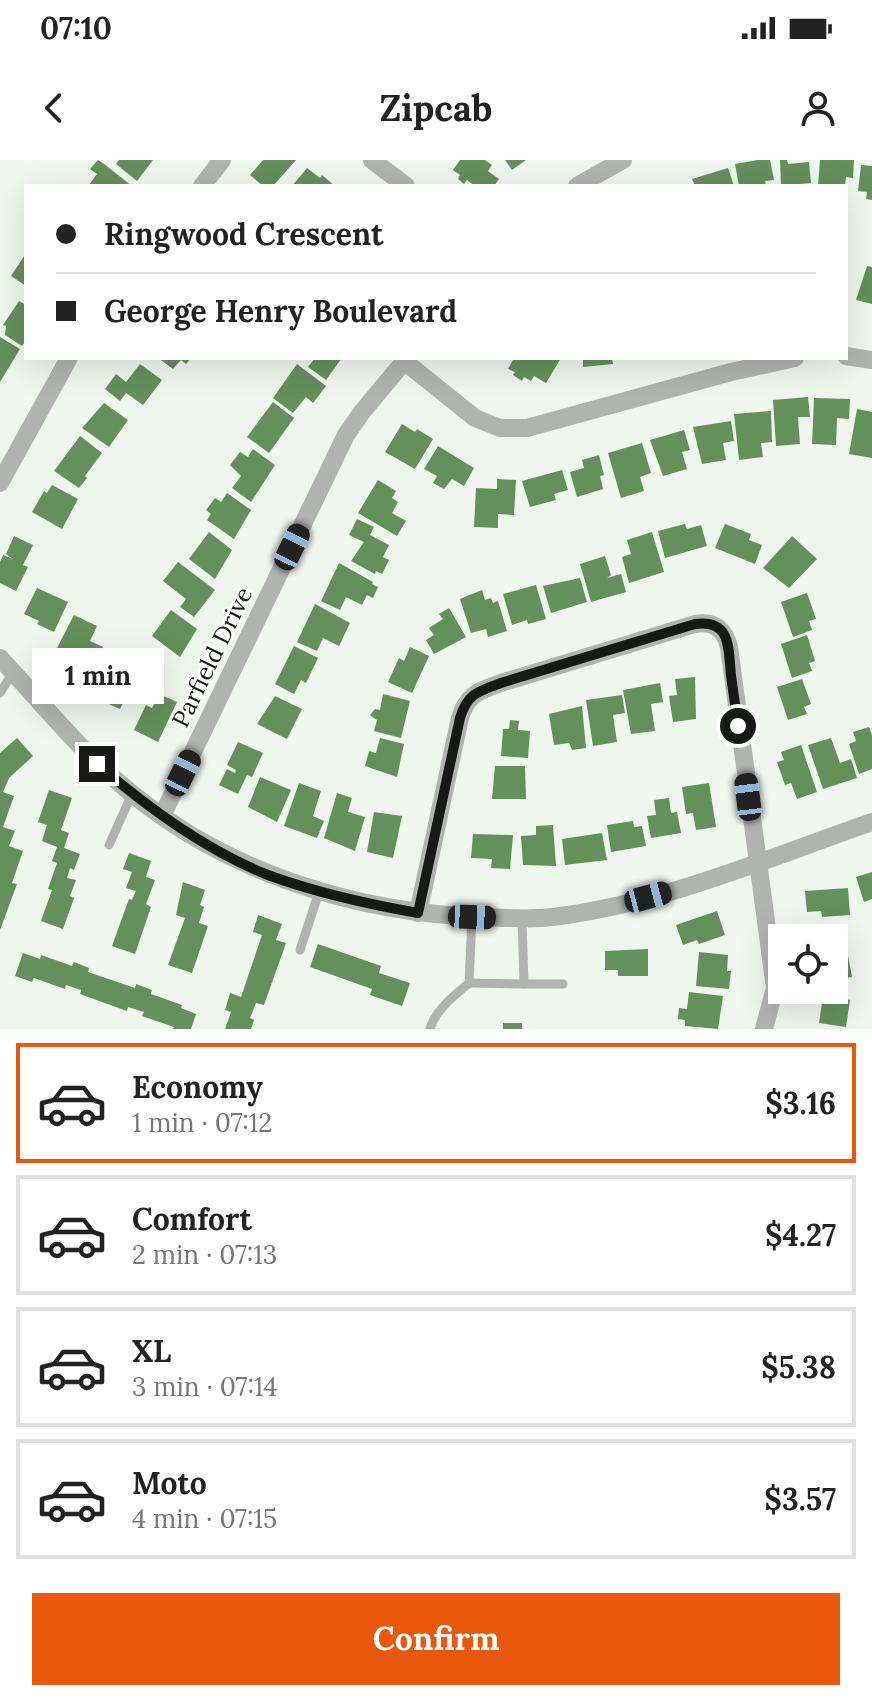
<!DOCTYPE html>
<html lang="en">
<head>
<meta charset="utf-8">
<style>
  :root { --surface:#fff; --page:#f2f2f2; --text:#222; --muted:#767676; --line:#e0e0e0; --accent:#ea580c }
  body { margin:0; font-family:Lora,serif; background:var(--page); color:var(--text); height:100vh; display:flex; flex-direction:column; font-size:30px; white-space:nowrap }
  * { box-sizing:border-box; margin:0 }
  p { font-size:26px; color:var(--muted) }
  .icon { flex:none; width:44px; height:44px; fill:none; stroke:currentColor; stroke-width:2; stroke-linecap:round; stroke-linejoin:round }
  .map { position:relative; height:869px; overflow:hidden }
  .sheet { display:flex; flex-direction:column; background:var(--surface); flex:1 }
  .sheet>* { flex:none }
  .banner { position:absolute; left:24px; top:24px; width:824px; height:176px; border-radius:0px; box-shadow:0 8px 32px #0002; display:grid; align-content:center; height:176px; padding:0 32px; background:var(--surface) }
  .buttons { position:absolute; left:768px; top:764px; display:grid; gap:16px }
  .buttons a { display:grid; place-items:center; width:80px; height:80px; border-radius:0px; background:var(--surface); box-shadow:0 8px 32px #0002; font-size:40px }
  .end { position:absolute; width:36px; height:36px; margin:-18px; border:10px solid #171916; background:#fff; box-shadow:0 0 0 4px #fff }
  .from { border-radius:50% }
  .bubble { position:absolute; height:56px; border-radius:0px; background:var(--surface); box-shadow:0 8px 32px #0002; font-size:26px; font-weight:700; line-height:56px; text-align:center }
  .car { position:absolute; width:24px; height:48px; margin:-24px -12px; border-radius:10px; box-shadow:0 0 6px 2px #0007; background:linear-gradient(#222 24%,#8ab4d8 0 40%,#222 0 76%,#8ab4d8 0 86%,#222 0) }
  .banner b { display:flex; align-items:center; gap:28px; height:76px; font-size:30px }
  .banner b+b { border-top:2px solid var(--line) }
  .banner i { width:20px; height:20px; background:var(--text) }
  ul { padding:14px 0 0; list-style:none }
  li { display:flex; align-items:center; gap:24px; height:120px; margin:0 16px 12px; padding:0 16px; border:4px solid var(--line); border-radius:0px }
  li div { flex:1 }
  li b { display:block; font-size:30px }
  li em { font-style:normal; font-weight:700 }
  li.selected { border-color:var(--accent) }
  li>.icon { width:72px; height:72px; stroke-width:1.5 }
  .cta { display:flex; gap:16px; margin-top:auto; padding:16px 32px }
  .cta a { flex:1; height:92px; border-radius:0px; background:var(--accent); color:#fff; font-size:32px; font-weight:700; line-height:92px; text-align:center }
  .status { display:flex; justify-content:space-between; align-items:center; height:56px; padding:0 40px; background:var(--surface); direction:ltr }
  .status svg { height:22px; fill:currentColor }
  header { display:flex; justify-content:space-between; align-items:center; height:104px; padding:0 32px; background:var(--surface); font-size:36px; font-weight:700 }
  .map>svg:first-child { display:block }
  .building { fill:#63915a }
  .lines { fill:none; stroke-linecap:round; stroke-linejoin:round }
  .service { stroke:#b0b3af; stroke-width:9 }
  .minor { stroke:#b0b3af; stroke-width:18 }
  .route { stroke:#171916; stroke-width:10 }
  .labels { text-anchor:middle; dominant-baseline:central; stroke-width:6; stroke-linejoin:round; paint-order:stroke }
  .street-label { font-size:24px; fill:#171916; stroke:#fff }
</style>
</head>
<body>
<div class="status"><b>07:10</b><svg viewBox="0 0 49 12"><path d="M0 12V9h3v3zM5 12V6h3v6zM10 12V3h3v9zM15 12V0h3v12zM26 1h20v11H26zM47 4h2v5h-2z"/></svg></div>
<header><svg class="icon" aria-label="back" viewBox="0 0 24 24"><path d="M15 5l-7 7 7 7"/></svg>Zipcab<svg class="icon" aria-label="person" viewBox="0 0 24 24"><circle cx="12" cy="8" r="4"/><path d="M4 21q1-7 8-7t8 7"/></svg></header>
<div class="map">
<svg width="872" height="869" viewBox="0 0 872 869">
  <rect width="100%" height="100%" fill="#eff6ee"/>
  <!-- building -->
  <g class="building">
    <path d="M98,0L104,4L132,26H88L97,14L90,9Z"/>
    <path d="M119,0H153L137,21L116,4Z"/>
    <path d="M263,0H296L273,26H263L250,15Z"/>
    <path d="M460,0H485L492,5L488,11L499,19L494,26H475L467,20L464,24L458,19L460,15L453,10Z"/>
    <path d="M505,0H526L512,10Z"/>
    <path d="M758,0H770L774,20L765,21L766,26H739L735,4Z"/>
    <path d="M780,0H787L788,4L809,2L811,23L781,26Z"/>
    <path d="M820,0H854L853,18L846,17L845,26H818Z"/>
    <path d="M861,5L872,6V40L866,39L867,32L858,31Z"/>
    <path d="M307,8L320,18L322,15L335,26H292Z"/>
    <path d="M728,8L734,26H695L692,19Z"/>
    <path d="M26,93V126L11,116Z"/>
    <path d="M867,106L872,107V144L856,140Z"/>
    <path d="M19,141L26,145V180L22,186L5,175L6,166L3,165Z"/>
    <path d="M0,177L20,189L0,222Z"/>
    <path d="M158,198H191L186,204L181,200L173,209Z"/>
    <path d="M315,198H342L326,220L308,207Z"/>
    <path d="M514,198H561L546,223L534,216L531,221L524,217L522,221L513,215L515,212L508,209Z"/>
    <path d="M583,198H612L613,204L583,207Z"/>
    <path d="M140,204L162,220L143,245L126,233L120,241L105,229L116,214L126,222Z"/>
    <path d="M297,204L326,226L313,243L306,237L293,253L273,238Z"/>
    <path d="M808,237L810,257H798L800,284L776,286L773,240Z"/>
    <path d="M814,238L850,239L849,259L837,258L836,285L812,284Z"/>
    <path d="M273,242L294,258L269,293L247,277Z"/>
    <path d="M104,243L128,260L109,287L82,268Z"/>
    <path d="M857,249L872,252V298L849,294Z"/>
    <path d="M771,251L772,282L761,283L763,297L739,300L734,254Z"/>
    <path d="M731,261L734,281L723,283L726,300L702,304L693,267Z"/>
    <path d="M402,264L415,272L417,269L433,279L415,309L385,292Z"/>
    <path d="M684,270L690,290L682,292L687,309L663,316L650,280Z"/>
    <path d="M80,276L102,293L85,316L87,318L79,328L54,311Z"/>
    <path d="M642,283L651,313L640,317L644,331L621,338L608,293Z"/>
    <path d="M438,286L474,308L464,326L452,319L444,329L433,323L437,316L424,309Z"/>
    <path d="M253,289L275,305L251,342L232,328L241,316L230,305L240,292L248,297Z"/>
    <path d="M599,295L604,315L600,316L603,329L577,337L570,312L584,308L582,300Z"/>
    <path d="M562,310L568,330L554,334L556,340L530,347L522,321Z"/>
    <path d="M497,319L516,320L514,355L498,354V368L474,367L476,328L497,329Z"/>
    <path d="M378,320L396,331L392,338L398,342L392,353L406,361L397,376L358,353Z"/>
    <path d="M52,325L78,339L62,369L32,352L44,331L47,333Z"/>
    <path d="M227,333L251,350L234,379L207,360L211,354L206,350L215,338L221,342Z"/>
    <path d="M357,359L374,367L370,375L389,385L383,397L389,400L382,414L376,411L375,414L351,401L364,382L349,375Z"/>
    <path d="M685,364L687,369L701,365L707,386L665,398L658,371Z"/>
    <path d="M725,364L751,374L749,380L762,385L755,404L715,388Z"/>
    <path d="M209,372L232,390L215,419L189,399Z"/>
    <path d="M652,372L664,412L629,423L622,397L631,394L627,380Z"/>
    <path d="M14,376L33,385L23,405L28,407L16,431L0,423V402L3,395L13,399L6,394Z"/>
    <path d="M792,376L817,399L789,428L763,408Z"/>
    <path d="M605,396L611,415L607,418L621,414L626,432L591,442L580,404Z"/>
    <path d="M178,402L215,430L194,457L180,447L186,439L163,421Z"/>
    <path d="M339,403L373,422L372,424L378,427L373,438L367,435L362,445L346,437L340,450L321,441Z"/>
    <path d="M580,418L587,442L551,453L543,426Z"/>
    <path d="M536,425L546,459L528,464L527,460L512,465L503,434Z"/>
    <path d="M37,428L68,442L54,472L37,464L39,461L24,454Z"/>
    <path d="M482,430L485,440L491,438L493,443L498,441L507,471L488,477L486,469L471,473L460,439Z"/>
    <path d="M807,433L816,459L809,461L812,470L793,477L781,442Z"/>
    <path d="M315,444L350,463L339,486L323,478L317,491L297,482Z"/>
    <path d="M449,448L466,477L434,494L426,480L434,475L429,468L443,459L439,454Z"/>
    <path d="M171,450L197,469L180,497L152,476Z"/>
    <path d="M74,455L97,466L90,481L103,487L93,507L56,490Z"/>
    <path d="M807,475L815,501L809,503L812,511L792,518L781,484Z"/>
    <path d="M294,486L318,498L306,523L301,520L294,534L275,524Z"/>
    <path d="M410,487L429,496L412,533L388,522L399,498L404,501Z"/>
    <path d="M105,503L136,517L120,549L104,542L105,538L92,531Z"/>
    <path d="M695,517L696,559L673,562L669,536L677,535L675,519Z"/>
    <path d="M802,519L811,544L804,547L807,554L788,560L777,527Z"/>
    <path d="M660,523L663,542L651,544L655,571L631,574L623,530Z"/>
    <path d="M159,534L177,542L158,582L134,570L146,545L152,548Z"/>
    <path d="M383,534L410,541L401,578L374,571L377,560L370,555L375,549L380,550Z"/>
    <path d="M622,535L625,553L613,555L617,582L593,586L586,540Z"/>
    <path d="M275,536L302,549L287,579L257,564Z"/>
    <path d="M582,546L586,588L572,590L569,583L554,585L549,554Z"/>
    <path d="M510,560L519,561L518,570L530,571L528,598L501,596L503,569H509Z"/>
    <path d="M869,567L872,575V609L859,614L849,584L856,581L853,572Z"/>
    <path d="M17,578L33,596L9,618L3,632L14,636L3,667L15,671L9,686L23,691L12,723L17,724L0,770V593Z"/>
    <path d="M380,578L404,584L397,617L365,606L369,591L376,593Z"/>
    <path d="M831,578L840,603L851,599L857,618L823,629L808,585Z"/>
    <path d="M238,582L263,593L252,617L247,615L238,634L219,625L227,609L235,613L236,610L227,605Z"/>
    <path d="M801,585L817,632L797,639L791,623L785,625L777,602L784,600L781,592Z"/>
    <path d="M495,606H525L526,639H492Z"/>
    <path d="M260,617L291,630L277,662L248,647Z"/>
    <path d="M299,623L321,631L313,656L324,661L317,678L284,666Z"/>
    <path d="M709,623L716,667L696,670L693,653L686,654L682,627Z"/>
    <path d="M49,630L72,638L61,670L69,673L64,688L80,694L74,710L70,708L67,718L76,720L70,736L74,738L63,769L41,761L52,730L48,729L57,703L52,701L57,687L42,681L47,665L38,662Z"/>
    <path d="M337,633L352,638L348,652L365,657L355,691L324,678Z"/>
    <path d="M669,638L671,653L677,652L681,673L651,678L647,656L656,655L654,640Z"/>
    <path d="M374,652L402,656L393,698L367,692Z"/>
    <path d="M633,661L634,667L642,666L646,686L611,692L607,665Z"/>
    <path d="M553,665L556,706L523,705L521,676L536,675V666Z"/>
    <path d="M602,673L607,700L565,705L562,679Z"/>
    <path d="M473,674L513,675L510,709L491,708L492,699L471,698Z"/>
    <path d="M129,693L151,701L146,717L155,720L146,744L151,747L135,794L112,786L129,739L132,740L136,731L126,728L132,712L123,709Z"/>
    <path d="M872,712V739L864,742L856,717Z"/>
    <path d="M183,722L205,730L200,745L204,747L199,763L208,766L192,813L168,805L185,758L176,755Z"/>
    <path d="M848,728L850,755L822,757L821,751L807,752L805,731Z"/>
    <path d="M717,751L725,775L699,784L697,780L683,785L676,765Z"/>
    <path d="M258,755L282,764L276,780L286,783L264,845L256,843L250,858L254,860L251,869H225L231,852L225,850L230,833L241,837L262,775L253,772Z"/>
    <path d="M318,784L381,806L379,813L410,823L402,846L370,835L372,829L310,807Z"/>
    <path d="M839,785L840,791L847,790L852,817L834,820V786Z"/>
    <path d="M648,789V816H618V810H605V791Z"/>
    <path d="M699,792L728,795L727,811H731L729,829L696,826Z"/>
    <path d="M23,793L40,799L41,795L72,806L74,802L89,808L88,812L135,828L136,824L152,830L151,834L182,845L181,848L196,854L191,869H173L174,867L142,856L144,852L128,847L127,851L80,834L81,830L66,825L65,829L34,818L32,822L15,816Z"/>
    <path d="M834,829L845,831L844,839L850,840L846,867L819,863L824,830Z"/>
    <path d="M689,832L723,836L718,869L685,866V860L678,859L679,848L687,849Z"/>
    <rect x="503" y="863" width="19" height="6"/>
  </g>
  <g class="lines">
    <!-- service -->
    <g class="service">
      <path d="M0,533L13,512"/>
      <path d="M109,685L132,634"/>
      <path d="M300,790L319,732"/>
      <path d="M469,823L524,824L522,759"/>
      <path d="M524,824H563"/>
      <path d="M430,869C435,850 455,835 469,823L472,757"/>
    </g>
    <!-- minor -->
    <g class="minor">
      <path d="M372,0L406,26"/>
      <path d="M202,26L222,0"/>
      <path d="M577,26L623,0"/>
      <path d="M846,196L872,200"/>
      <path d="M404,201L475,258L500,268H527L731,212L795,198"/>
      <path d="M0,323L69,198"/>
      <path d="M0,498C42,543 82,593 130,632C228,713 356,753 482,757C508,758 534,760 560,756C666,742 771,697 872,662"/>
      <path d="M162,656L346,275L362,252L407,198"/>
      <path d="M418,753L460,558C468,532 480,531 504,522L695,464C713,461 724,468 729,487L775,828L764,869"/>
    </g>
  </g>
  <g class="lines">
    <!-- route -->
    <path class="route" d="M97,604C148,648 205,690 268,715C317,733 367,744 418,753L460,558C468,532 480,531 504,522L695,464C732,459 728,489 731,515C733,532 736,549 738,566"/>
  </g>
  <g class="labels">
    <!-- street labels -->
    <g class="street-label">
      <text transform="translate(212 497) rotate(-64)">Parfield Drive</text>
    </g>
  </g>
</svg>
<div class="buttons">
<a><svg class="icon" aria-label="locate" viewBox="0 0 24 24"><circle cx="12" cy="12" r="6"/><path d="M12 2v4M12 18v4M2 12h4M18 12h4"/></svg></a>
</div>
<i class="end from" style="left:738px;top:566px"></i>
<i class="end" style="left:97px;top:604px"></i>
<div class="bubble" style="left:32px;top:488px;width:132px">1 min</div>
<i class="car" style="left:292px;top:387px;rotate:26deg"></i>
<i class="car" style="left:183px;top:613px;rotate:26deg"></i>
<i class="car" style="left:748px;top:637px;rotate:353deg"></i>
<i class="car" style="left:648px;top:737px;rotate:75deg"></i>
<i class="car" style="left:472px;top:757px;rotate:92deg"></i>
<div class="banner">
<b><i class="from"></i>Ringwood Crescent</b>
<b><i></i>George Henry Boulevard</b>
</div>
</div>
<section class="sheet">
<ul>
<li class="selected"><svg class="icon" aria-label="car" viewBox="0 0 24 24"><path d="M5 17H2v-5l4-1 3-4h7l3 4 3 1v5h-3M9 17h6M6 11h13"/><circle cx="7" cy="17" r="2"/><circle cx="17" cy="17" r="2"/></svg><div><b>Economy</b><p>1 min · 07:12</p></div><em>$3.16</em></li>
<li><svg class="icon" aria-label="car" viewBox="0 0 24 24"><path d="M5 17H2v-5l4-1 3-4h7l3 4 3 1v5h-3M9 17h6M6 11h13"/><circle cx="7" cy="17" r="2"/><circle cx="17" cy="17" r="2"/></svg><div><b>Comfort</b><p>2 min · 07:13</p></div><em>$4.27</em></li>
<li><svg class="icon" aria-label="car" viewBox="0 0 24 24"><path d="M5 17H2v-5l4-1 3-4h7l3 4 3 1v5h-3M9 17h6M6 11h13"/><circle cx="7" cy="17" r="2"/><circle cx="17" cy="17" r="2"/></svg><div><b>XL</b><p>3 min · 07:14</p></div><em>$5.38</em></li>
<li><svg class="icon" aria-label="car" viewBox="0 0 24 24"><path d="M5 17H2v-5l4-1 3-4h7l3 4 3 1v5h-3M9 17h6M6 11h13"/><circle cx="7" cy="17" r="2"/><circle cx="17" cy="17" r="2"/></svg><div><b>Moto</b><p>4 min · 07:15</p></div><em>$3.57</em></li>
</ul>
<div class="cta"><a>Confirm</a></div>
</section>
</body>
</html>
